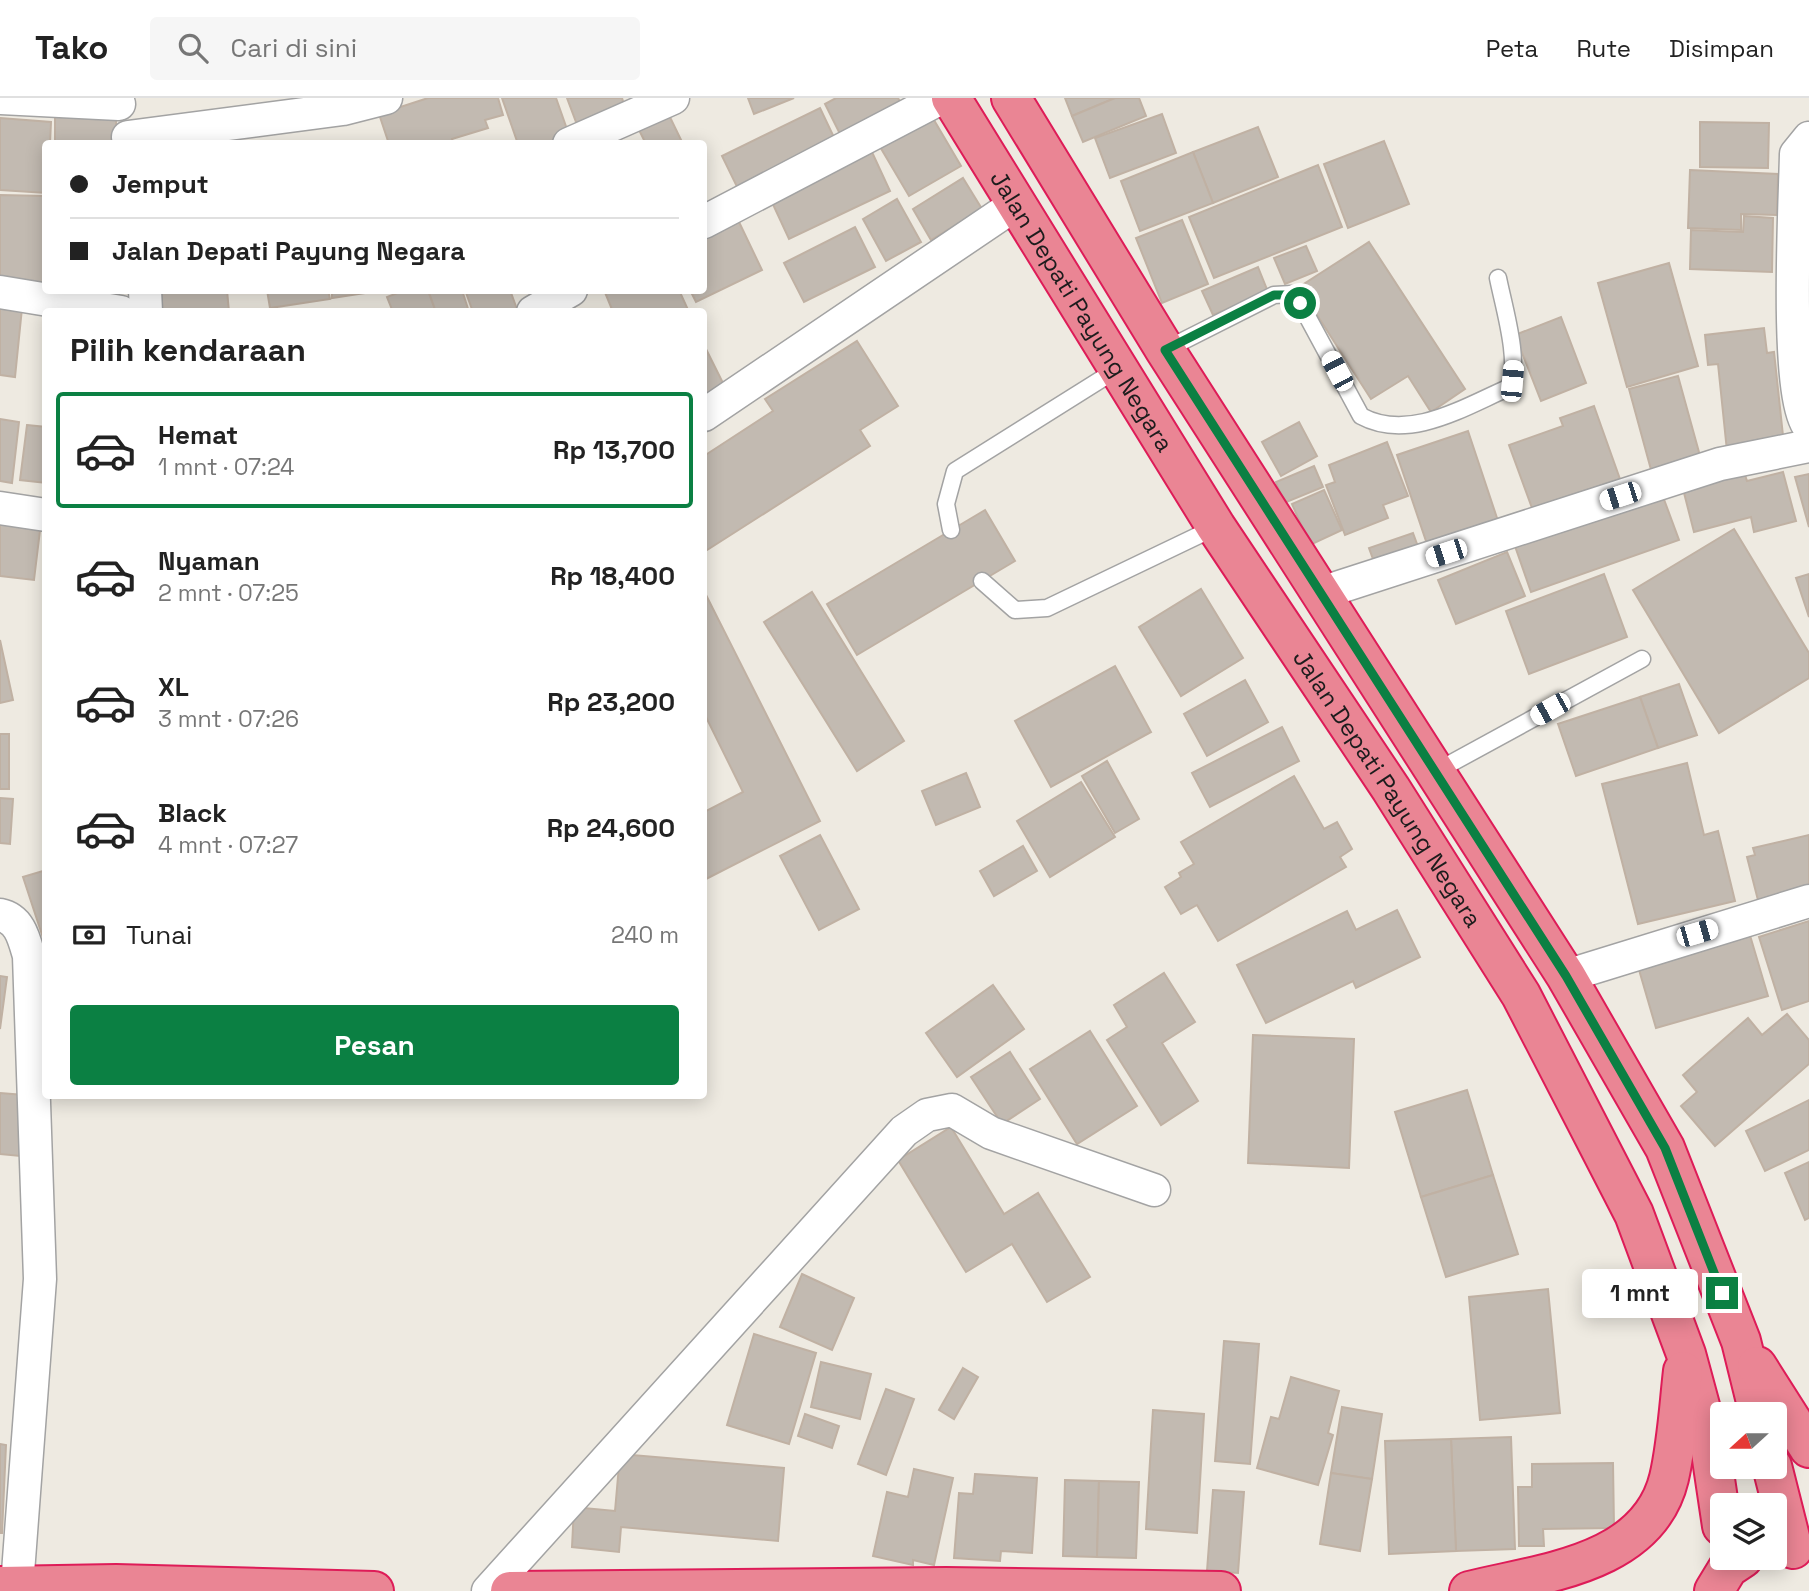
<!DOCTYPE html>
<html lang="id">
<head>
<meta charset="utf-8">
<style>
  :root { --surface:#fff; --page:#f6f6f6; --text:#222; --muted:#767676; --line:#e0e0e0; --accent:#0b8043 }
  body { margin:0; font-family:"Space Grotesk",sans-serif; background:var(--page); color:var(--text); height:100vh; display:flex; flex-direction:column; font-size:26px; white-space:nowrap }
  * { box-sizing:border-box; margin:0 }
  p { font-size:23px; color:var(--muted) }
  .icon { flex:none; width:38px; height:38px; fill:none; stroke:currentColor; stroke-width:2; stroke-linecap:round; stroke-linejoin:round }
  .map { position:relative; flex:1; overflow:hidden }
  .sheet { position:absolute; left:42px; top:210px; width:665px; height:791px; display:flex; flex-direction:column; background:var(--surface); border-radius:7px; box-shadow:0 4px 18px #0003 }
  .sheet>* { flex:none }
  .banner { position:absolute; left:42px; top:42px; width:665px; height:154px; border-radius:7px; box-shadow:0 4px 18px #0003; display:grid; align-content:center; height:154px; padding:0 28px; background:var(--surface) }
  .needle { width:46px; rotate:249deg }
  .buttons { position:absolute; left:1710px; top:1304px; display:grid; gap:14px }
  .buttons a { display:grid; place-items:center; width:77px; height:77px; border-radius:7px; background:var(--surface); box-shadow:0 4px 18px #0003; font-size:35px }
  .end { position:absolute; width:32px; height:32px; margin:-16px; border:9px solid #0b8043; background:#fff; box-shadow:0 0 0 4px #fff }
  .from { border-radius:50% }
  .bubble { position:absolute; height:49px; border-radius:7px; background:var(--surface); box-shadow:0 4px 18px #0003; font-size:23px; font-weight:700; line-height:49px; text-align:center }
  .car { position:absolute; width:21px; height:42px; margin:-21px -10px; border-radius:9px; box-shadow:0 0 5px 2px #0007; background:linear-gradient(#fff 24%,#345 0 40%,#fff 0 76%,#345 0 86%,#fff 0) }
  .banner b { display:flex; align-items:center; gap:24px; height:66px; font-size:26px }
  .banner b+b { border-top:2px solid var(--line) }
  .banner i { width:18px; height:18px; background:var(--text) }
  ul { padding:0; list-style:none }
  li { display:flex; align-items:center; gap:21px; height:116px; margin:0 14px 10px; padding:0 14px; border:4px solid transparent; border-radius:7px }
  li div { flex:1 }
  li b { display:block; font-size:26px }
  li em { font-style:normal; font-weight:700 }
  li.active { border-color:var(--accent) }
  li>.icon { width:63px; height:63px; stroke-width:1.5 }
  h2 { padding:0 28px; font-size:32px; line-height:84px }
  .pay { display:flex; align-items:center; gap:18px; height:77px; padding:0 28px; font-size:26px }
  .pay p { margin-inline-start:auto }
  .cta { display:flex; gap:14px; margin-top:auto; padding:14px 28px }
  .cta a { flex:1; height:80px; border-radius:7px; background:var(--accent); color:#fff; font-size:28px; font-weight:700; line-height:80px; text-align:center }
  header { display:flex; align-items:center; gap:42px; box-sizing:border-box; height:98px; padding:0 35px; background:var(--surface); border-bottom:2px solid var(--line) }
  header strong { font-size:33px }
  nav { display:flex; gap:38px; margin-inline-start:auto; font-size:24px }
  .search { width:490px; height:63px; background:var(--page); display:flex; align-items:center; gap:18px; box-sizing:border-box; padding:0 24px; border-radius:7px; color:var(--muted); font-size:26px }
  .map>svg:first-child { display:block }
  .building { fill:#c2bab1; stroke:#c0b1a3; stroke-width:2 }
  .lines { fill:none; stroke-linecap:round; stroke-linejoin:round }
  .lane-casing { stroke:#a3a3a3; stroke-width:19 }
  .street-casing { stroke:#a3a3a3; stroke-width:35 }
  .highway-casing { stroke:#de1c58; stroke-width:42 }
  .lane { stroke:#fff; stroke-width:16 }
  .street { stroke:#fff; stroke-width:32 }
  .highway { stroke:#ea8594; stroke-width:38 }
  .route { stroke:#0b8043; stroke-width:9 }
  .labels { text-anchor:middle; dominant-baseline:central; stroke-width:6; stroke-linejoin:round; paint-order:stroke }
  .street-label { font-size:24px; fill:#1c1c1c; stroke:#fff }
</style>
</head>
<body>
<header>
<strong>Tako</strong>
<div class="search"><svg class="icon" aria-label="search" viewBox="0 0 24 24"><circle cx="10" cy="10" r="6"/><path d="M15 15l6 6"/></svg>Cari di sini</div>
<nav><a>Peta</a><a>Rute</a><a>Disimpan</a></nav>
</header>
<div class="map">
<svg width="1809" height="1493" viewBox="0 0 1809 1493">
  <rect width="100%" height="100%" fill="#eeeae1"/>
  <!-- building -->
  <g class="building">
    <path d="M428,0H498L503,17L485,22L488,30L452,41L453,46H389L379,16Z"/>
    <path d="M502,0H556L569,37L544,46H518Z"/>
    <path d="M567,0H622L627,16L579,32Z"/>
    <path d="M748,0H794L754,16Z"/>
    <path d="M836,0H898L905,13L844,44L825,6Z"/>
    <path d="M1065,0H1115L1072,18Z"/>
    <path d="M1115,0H1139L1146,18L1083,44L1072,18Z"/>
    <rect x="55" y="8" width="61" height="38"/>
    <path d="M820,10L840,52L742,99L722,58Z"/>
    <path d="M667,13L683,46H646L637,28Z"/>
    <path d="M1162,16L1176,55L1110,80L1095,40Z"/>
    <path d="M931,17L961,68L909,98L879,47Z"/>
    <path d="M0,20L51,24L50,46H46V95L0,92Z"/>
    <path d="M1700,24L1769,25L1768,70L1700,69Z"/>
    <path d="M1258,29L1278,79L1213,105L1193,54Z"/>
    <path d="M1384,43L1409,106L1348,130L1324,66Z"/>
    <path d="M871,52L890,93L789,141L770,100Z"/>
    <path d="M1193,54L1213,105L1140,133L1121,83Z"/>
    <path d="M1318,67L1342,129L1214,180L1189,119Z"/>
    <path d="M1690,72L1778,76L1777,117L1741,116V132L1688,130Z"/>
    <path d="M963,80L982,111L931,142L913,111Z"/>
    <path d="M0,97L46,98V187L0,186Z"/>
    <path d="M897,101L921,144L886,163L863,121Z"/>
    <path d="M1744,118L1773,120L1772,174L1690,171L1691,132L1743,134Z"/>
    <path d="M1182,122L1208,186L1162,205L1136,140Z"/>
    <path d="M739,124L762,172L696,204L690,192H704V141Z"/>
    <path d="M855,129L875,169L804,204L784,165Z"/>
    <path d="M1369,144L1465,291L1431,314L1408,278L1371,301L1299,189Z"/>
    <path d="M1306,148L1317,173L1285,186L1274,160Z"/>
    <path d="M1669,165L1698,268L1627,289L1598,185Z"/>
    <path d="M1258,169L1268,194L1213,217L1202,193Z"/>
    <path d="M149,192H227L229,214H152Z"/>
    <path d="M267,192H328L330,201L270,210Z"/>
    <path d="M332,192H371L372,194L332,200Z"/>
    <path d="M405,192H428L436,214H393L387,199Z"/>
    <path d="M428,192H462L469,214H436Z"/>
    <path d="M465,192H510L518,214H473Z"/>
    <path d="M604,192H679L689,214H613Z"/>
    <path d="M0,207L22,210L15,279L0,277Z"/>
    <path d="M1561,219L1586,285L1541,303L1515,237Z"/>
    <path d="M1764,230L1767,255L1774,254L1784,347L1727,353L1718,266L1708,267L1705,237Z"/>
    <path d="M857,243L898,308L860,332L870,348L704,454V358L773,313L765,301Z"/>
    <path d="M704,247L725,289L704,300Z"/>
    <path d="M1678,278L1702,365L1653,379L1629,291Z"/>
    <path d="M1594,308L1620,381L1532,410L1509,347L1563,328L1560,320Z"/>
    <path d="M0,321L19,324L12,385L0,383Z"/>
    <path d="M1299,324L1317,358L1281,378L1262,344Z"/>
    <path d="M27,327L46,329V385L20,382Z"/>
    <path d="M1468,333L1499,426L1428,449L1397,357Z"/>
    <path d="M1387,344L1408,398L1383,407L1388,420L1345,437L1326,387L1335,384L1329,367Z"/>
    <path d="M1314,368L1323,389L1284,405L1276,384Z"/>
    <path d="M1743,371L1747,383L1783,374L1796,423L1754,434L1751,419L1694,434L1682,387Z"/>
    <path d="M1809,376V429L1795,379Z"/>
    <path d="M1324,392L1342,432L1310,447L1292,406Z"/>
    <path d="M1662,396L1679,442L1531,494L1515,448Z"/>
    <path d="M985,412L1015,463L857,557L827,506Z"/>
    <path d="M0,418L41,424L34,482L0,478Z"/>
    <path d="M1734,431L1809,555V580L1719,635L1633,492Z"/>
    <path d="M1413,435L1421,457L1377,472L1369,450Z"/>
    <path d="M1507,454L1525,498L1456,526L1438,482Z"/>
    <path d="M1604,476L1627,539L1529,576L1506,513Z"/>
    <path d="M1809,476V519L1796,480Z"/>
    <path d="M1201,491L1243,560L1181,598L1139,529Z"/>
    <path d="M704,493L820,723L704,782V714L743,694L704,615Z"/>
    <path d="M812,494L904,643L857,673L764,524Z"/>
    <path d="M0,542L13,602L0,605Z"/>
    <path d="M1115,568L1151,634L1051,689L1015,623Z"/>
    <path d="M1245,582L1268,624L1207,658L1184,616Z"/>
    <path d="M1679,586L1697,637L1658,650L1640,599Z"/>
    <path d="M1640,599L1658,650L1576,678L1558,626Z"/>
    <path d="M1282,629L1299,663L1210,709L1192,675Z"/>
    <rect x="0" y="636" width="9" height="55"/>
    <path d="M1107,663L1139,721L1115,735L1082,678Z"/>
    <path d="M1687,665L1704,737L1718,733L1735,803L1638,826L1602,686Z"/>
    <path d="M966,675L980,709L936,727L922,693Z"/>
    <path d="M1294,678L1324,731L1337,724L1352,751L1340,759L1346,769L1218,843L1197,807L1181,816L1165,789L1181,779L1179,775L1194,766L1181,744Z"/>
    <path d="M1081,684L1115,739L1050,779L1017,723Z"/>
    <path d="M0,700L13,701L10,746L0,745Z"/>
    <path d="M820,737L859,811L819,832L780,758Z"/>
    <path d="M1809,737V798L1760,810L1747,759L1755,757L1753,750Z"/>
    <path d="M1023,748L1037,773L994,798L980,773Z"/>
    <path d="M46,772V849L23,779Z"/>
    <path d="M1397,812L1420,859L1356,890L1353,883L1266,925L1237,867L1347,813L1356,832Z"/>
    <path d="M1809,823V903L1782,912L1759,839Z"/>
    <path d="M1749,834L1768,898L1656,930L1637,865Z"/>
    <path d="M1164,875L1195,924L1162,945L1198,1003L1161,1027L1107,942L1127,929L1114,907Z"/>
    <path d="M0,878L7,879L0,931Z"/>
    <path d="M993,887L1024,931L957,979L926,935Z"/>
    <path d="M1787,916L1809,942V966L1715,1048L1681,1008L1697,994L1683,977L1748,920L1762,937Z"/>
    <path d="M1090,933L1137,1008L1077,1046L1030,971Z"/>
    <path d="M1253,937L1354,941L1349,1070L1248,1065Z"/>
    <path d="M1010,954L1040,1001L1002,1026L971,979Z"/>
    <path d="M1467,992L1493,1077L1421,1099L1395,1014Z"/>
    <path d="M0,995L24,997L20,1058L0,1056Z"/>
    <path d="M1809,1002V1052L1765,1073L1746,1033Z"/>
    <path d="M951,1029L1004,1116L1038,1095L1090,1179L1047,1204L1012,1146L966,1174L898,1062Z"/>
    <path d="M1809,1064V1120L1805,1122L1785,1075Z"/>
    <path d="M1493,1077L1518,1156L1446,1179L1421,1099Z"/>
    <path d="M802,1176L854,1200L832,1252L780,1229Z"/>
    <path d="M1548,1191L1560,1315L1480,1322L1469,1199Z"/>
    <path d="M754,1236L816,1255L789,1346L727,1327Z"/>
    <path d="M1224,1243L1259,1246L1250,1366L1215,1363Z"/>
    <path d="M821,1264L871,1276L860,1321L811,1309Z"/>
    <path d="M963,1270L978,1279L954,1321L939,1312Z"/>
    <path d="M1291,1279L1339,1293L1328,1335L1333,1337L1318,1387L1257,1370L1271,1319L1279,1321Z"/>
    <path d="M886,1291L914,1301L886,1377L858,1366Z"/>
    <path d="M1342,1309L1382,1316L1372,1381L1331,1375Z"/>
    <path d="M1153,1312L1204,1316L1197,1435L1146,1431Z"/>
    <path d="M805,1316L839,1328L832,1350L798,1338Z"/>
    <path d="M1511,1339L1515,1451L1456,1453L1451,1341Z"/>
    <path d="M1451,1341L1456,1453L1389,1456L1385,1343Z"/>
    <path d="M0,1346L6,1347L2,1435H0Z"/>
    <path d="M620,1356L784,1370L778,1443L621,1429L619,1454L572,1449L574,1409L615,1413Z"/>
    <path d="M1613,1365L1614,1430L1543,1431L1544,1448H1519L1518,1389H1532V1366Z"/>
    <path d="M914,1371L953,1380L934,1467L913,1462V1467L873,1458L887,1394L908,1399Z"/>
    <path d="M1331,1375L1372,1381L1360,1453L1320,1446Z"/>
    <path d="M975,1376L1037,1380L1032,1455L1001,1453L1000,1463L954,1460L959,1395L973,1396Z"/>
    <path d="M1065,1382L1099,1383L1097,1459L1063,1458Z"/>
    <path d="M1099,1383L1139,1384L1136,1460L1097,1459Z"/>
    <path d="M1213,1392L1244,1394L1238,1475L1207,1473Z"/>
  </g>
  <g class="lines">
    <!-- lane casing -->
    <g class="lane-casing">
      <g id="lane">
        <path d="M1165,252L1274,197L1292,196L1300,205L1361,318C1409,344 1464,309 1508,290C1522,268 1503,206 1498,180"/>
        <path d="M951,432L946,406L955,373L1116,272"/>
        <path d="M982,483L1015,512L1047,510L1216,429"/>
        <path d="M1435,674L1642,561"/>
      </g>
    </g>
    <!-- street casing -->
    <g class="street-casing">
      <g id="street">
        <path d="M0,0L119,6"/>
        <path d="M128,39L343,11L386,0"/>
        <path d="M1809,40L1796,56C1795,104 1784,299 1809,329"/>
        <path d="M569,46L673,0"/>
        <path d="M704,124L941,0"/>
        <path d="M145,192L146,214"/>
        <path d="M0,194L121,214"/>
        <path d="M533,214L571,192"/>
        <path d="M704,317L1016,106"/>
        <path d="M0,410L46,417"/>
        <path d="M1321,495L1720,366L1809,348"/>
        <path d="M0,817C20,821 24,841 29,858L40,1181L17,1488"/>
        <path d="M1566,878L1809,803"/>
        <path d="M488,1493L904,1033L927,1017L952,1012L991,1035L1154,1092"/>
      </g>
    </g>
    <!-- highway casing -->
    <g class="highway-casing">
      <g id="highway">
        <path id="s1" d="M951,0L1216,429L1391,691L1521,897L1634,1116L1686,1256L1709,1341L1722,1428"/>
        <path d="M1011,0L1165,252L1566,878L1665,1050L1741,1243L1759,1316"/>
        <path d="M1757,1268L1809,1350"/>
        <path d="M1772,1368L1793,1451"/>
        <path d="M0,1488L116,1486L374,1493"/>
        <path d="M510,1493L946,1489L1221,1493"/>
        <path d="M1469,1493C1541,1475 1648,1467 1669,1380C1677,1346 1679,1308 1683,1273"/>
        <path d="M1714,1493L1728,1470L1743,1460"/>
      </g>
    </g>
    <!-- lane -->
    <use href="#lane" class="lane"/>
    <!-- street -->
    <use href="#street" class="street"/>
    <!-- highway -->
    <use href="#highway" class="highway"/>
  </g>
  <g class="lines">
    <!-- route -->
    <path class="route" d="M1300,205L1292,197H1274L1165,252L1566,878L1665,1050L1722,1195"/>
  </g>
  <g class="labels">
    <!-- street labels -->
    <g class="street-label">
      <text stroke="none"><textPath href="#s1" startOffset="250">Jalan Depati Payung Negara</textPath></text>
      <text stroke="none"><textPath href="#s1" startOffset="817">Jalan Depati Payung Negara</textPath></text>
    </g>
  </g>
</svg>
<div class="buttons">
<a><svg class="needle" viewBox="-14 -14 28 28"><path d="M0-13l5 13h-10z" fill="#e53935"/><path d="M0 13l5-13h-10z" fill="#767676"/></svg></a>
<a><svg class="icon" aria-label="layers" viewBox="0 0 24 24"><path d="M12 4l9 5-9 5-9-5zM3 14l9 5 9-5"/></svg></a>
</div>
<i class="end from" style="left:1300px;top:205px"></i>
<i class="end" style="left:1722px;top:1195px"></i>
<div class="bubble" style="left:1582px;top:1171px;width:116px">1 mnt</div>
<i class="car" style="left:1337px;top:273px;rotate:332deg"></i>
<i class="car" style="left:1512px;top:283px;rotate:5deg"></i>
<i class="car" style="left:1620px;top:398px;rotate:252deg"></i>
<i class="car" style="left:1446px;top:455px;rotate:252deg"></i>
<i class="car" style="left:1550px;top:611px;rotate:241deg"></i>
<i class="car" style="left:1697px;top:835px;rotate:74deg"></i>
<div class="banner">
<b><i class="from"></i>Jemput</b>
<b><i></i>Jalan Depati Payung Negara</b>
</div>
<section class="sheet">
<h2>Pilih kendaraan</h2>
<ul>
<li class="active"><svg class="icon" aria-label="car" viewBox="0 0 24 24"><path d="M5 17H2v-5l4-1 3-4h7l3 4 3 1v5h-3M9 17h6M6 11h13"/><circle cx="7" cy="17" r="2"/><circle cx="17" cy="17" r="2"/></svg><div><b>Hemat</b><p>1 mnt · 07:24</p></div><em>Rp 13,700</em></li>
<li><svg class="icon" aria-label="car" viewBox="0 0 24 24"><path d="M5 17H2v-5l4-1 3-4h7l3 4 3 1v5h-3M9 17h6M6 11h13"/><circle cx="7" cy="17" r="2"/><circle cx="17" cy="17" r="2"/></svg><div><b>Nyaman</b><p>2 mnt · 07:25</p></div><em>Rp 18,400</em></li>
<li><svg class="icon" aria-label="car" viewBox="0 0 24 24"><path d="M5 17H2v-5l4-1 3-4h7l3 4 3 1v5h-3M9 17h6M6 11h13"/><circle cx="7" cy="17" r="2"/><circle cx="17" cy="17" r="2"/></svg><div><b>XL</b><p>3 mnt · 07:26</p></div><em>Rp 23,200</em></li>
<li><svg class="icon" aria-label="car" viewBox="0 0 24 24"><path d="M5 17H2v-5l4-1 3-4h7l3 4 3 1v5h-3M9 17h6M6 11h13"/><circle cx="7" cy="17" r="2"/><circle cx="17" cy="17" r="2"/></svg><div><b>Black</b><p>4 mnt · 07:27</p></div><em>Rp 24,600</em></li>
</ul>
<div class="pay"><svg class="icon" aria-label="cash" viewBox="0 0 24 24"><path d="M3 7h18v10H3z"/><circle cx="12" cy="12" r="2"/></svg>Tunai<p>240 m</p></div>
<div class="cta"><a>Pesan</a></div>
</section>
</div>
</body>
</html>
